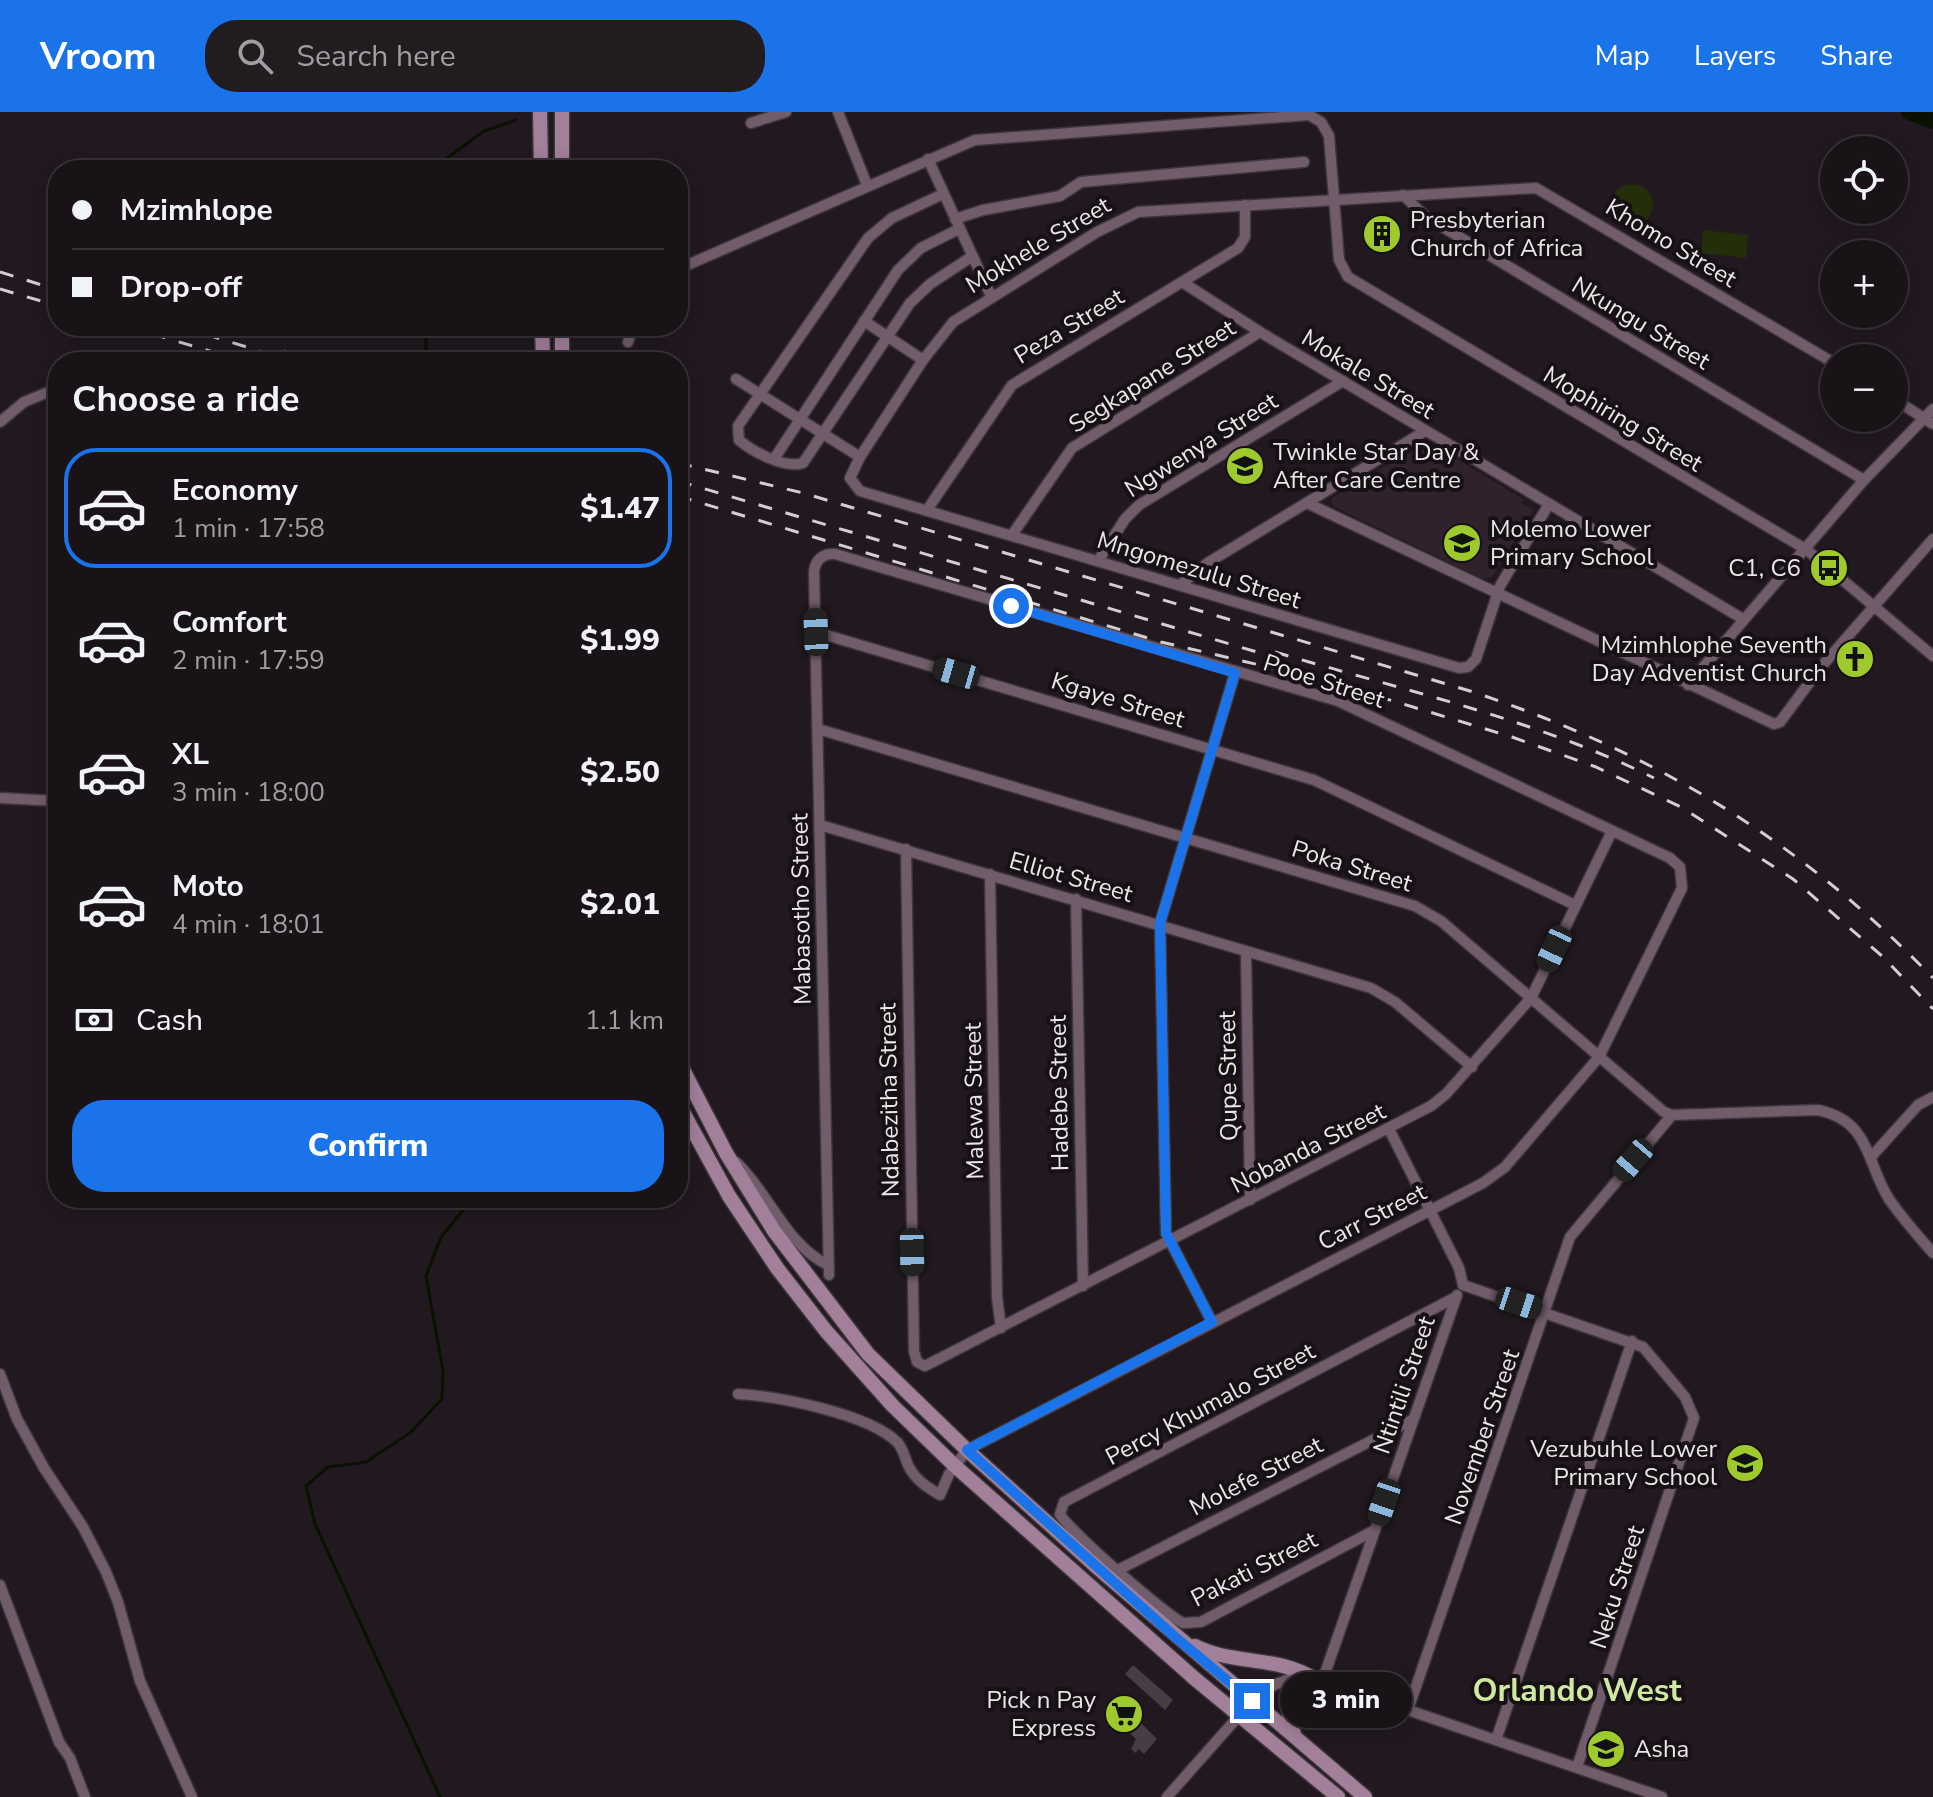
<!DOCTYPE html>
<html lang="en">
<head>
<meta charset="utf-8">
<style>
  :root { --surface:#191317; --page:#221c20; --text:#f1f3f6; --muted:#9f9ea1; --line:#373236; --accent:#1a73e8 }
  body { margin:0; font-family:"Nunito Sans",sans-serif; background:var(--page); color:var(--text); height:100vh; display:flex; flex-direction:column; font-size:30px; white-space:nowrap }
  * { box-sizing:border-box; margin:0 }
  p { font-size:26px; color:var(--muted) }
  .icon { flex:none; width:44px; height:44px; fill:none; stroke:currentColor; stroke-width:2; stroke-linecap:round; stroke-linejoin:round }
  .map { position:relative; flex:1; overflow:hidden }
  .details { position:absolute; left:48px; top:240px; width:640px; height:856px; display:flex; flex-direction:column; background:var(--surface); border-radius:32px; box-shadow:0 4px 20px #0003,0 0 0 2px var(--line) }
  .details>* { flex:none }
  .hud { position:absolute; left:48px; top:48px; width:640px; height:176px; border-radius:32px; box-shadow:0 4px 20px #0003,0 0 0 2px var(--line); display:grid; align-content:center; height:176px; padding:0 24px; background:var(--surface) }
  .fabs { position:absolute; left:1820px; top:24px; display:grid; gap:16px }
  .fabs a { display:grid; place-items:center; width:88px; height:88px; border-radius:50%; background:var(--surface); box-shadow:0 4px 20px #0003,0 0 0 2px var(--line); font-size:40px }
  .end { position:absolute; width:36px; height:36px; margin:-18px; border:10px solid #1a73e8; background:#fff; box-shadow:0 0 0 4px #fff }
  .from { border-radius:50% }
  .bubble { position:absolute; height:56px; border-radius:28px; background:var(--surface); box-shadow:0 4px 20px #0003,0 0 0 2px var(--line); font-size:26px; font-weight:800; line-height:56px; text-align:center }
  .car { position:absolute; width:24px; height:48px; margin:-24px -12px; border-radius:10px; box-shadow:0 0 6px 2px #0007; background:linear-gradient(#222 24%,#8ab4d8 0 40%,#222 0 76%,#8ab4d8 0 86%,#222 0) }
  .hud b { display:flex; align-items:center; gap:28px; height:76px; font-size:30px }
  .hud b+b { border-top:2px solid var(--line) }
  .hud i { width:20px; height:20px; background:var(--text) }
  ul { padding:0; list-style:none }
  li { display:flex; align-items:center; gap:24px; height:120px; margin:0 16px 12px; padding:0 8px; border:4px solid transparent; border-radius:32px }
  li div { flex:1 }
  li b { display:block; font-size:30px }
  li em { font-style:normal; font-weight:800 }
  li.selected { border-color:var(--accent) }
  li>.icon { width:72px; height:72px; stroke-width:1.5 }
  h2 { padding:0 24px; font-size:36px; line-height:96px }
  .pay { display:flex; align-items:center; gap:20px; height:88px; padding:0 24px; font-size:30px }
  .pay p { margin-inline-start:auto }
  .cta { display:flex; gap:16px; margin-top:auto; padding:16px 24px }
  .cta a { flex:1; height:92px; border-radius:32px; background:var(--accent); color:#fff; font-size:32px; font-weight:800; line-height:92px; text-align:center }
  header { display:flex; align-items:center; gap:48px; box-sizing:border-box; height:112px; padding:0 40px; background:var(--accent); color:#fff }
  header strong { font-size:38px }
  nav { display:flex; gap:44px; margin-inline-start:auto; font-size:28px }
  .search { width:560px; height:72px; background:var(--page); display:flex; align-items:center; gap:20px; box-sizing:border-box; padding:0 28px; border-radius:32px; color:var(--muted); font-size:30px }
  .map>svg:first-child { display:block }
  .built { fill:#2f222c }
  .green { fill:#232f08 }
  .lines { fill:none; stroke-linecap:round; stroke-linejoin:round }
  .stream { stroke:#091100; stroke-width:3 }
  .river { stroke:#091100; stroke-width:16 }
  .building { fill:#473e45 }
  .street-casing { stroke:#3d363b; stroke-width:13 }
  .secondary-casing { stroke:#3d363b; stroke-width:17 }
  .street { stroke:#715c6b; stroke-width:10 }
  .secondary { stroke:#a2809a; stroke-width:14 }
  .rail { stroke:#d4ced3; stroke-width:3; stroke-dasharray:14 14; stroke-linecap:butt }
  .route { stroke:#1a73e8; stroke-width:10 }
  .labels { text-anchor:middle; dominant-baseline:central; stroke-width:8; stroke-linejoin:round; paint-order:stroke }
  .poi-label { font-size:24px; fill:#ebe6ea; stroke:#171015; text-anchor:start }
  .street-label { font-size:24px; fill:#ebe6ea; stroke:#171015 }
  .district-label { font-size:32px; font-weight:bold; fill:#cfe9a0; stroke:#171015 }
</style>
</head>
<body>
<header>
<strong>Vroom</strong>
<div class="search"><svg class="icon" aria-label="search" viewBox="0 0 24 24"><circle cx="10" cy="10" r="6"/><path d="M15 15l6 6"/></svg>Search here</div>
<nav><a>Map</a><a>Layers</a><a>Share</a></nav>
</header>
<div class="map">
<svg width="1933" height="1685" viewBox="0 0 1933 1685">
  <rect width="100%" height="100%" fill="#21191f"/>
  <!-- built -->
  <path class="built" d="M1427,329L1523,387L1521,391L1534,398L1492,465L1483,467L1333,394L1332,386Z"/>
  <!-- green -->
  <g class="green">
    <circle cx="1632" cy="93" r="21"/>
    <path d="M1703,118L1748,123L1746,146L1701,141Z"/>
  </g>
  <g class="lines">
    <!-- stream -->
    <g class="stream">
      <path d="M438,58L439,52L484,19L516,8"/>
      <path d="M425,214L427,250"/>
      <path d="M440,1685L315,1412L306,1374L328,1355L366,1350L410,1321L442,1287L443,1259L426,1164L441,1125L463,1098L467,1086"/>
    </g>
    <!-- river -->
    <path class="river" d="M1909,0L1933,9"/>
  </g>
  <!-- building -->
  <g class="building">
    <path d="M1133,1553L1173,1588L1165,1598L1125,1562Z"/>
    <path d="M1117,1583L1143,1607L1140,1610L1157,1627L1144,1642L1139,1637L1135,1641L1131,1637L1136,1627L1104,1597Z"/>
  </g>
  <g class="lines">
    <!-- street casing -->
    <g class="street-casing">
      <g id="street">
        <path d="M838,0L867,73"/>
        <path d="M751,11L786,0"/>
        <path d="M928,47L991,184"/>
        <path d="M943,82L892,106L868,126L738,314L739,328C753,340 785,357 803,351L910,191L930,172L971,145"/>
        <path d="M1403,83L1426,105L1864,368"/>
        <path d="M955,107L983,98L1060,84L1081,70L1304,50"/>
        <path d="M678,157L975,28L1309,3L1321,10L1329,24L1339,148L1348,165L1807,438L1933,544"/>
        <path d="M1182,170L1260,220L1743,507"/>
        <path d="M864,209L923,248"/>
        <path d="M628,230L633,214"/>
        <path d="M736,267L860,345"/>
        <path d="M1894,287L1933,312"/>
        <path d="M0,310L24,290L58,276"/>
        <path d="M774,347L898,158L921,136L959,117"/>
        <path d="M1307,391L1774,612L1780,610L1821,555L1933,427"/>
        <path d="M1549,392L1500,474L1476,547L1468,555L1459,556L860,379L850,366L860,345L923,248L953,210L1097,120L1138,100L1536,76L1834,251"/>
        <path d="M927,398L1012,273L1238,136L1245,125V93"/>
        <path d="M1012,423L1072,336L1260,220"/>
        <path d="M1098,449L1125,407L1139,393L1343,269"/>
        <path d="M1180,473L1209,450L1425,319"/>
        <path d="M816,520L1314,668L1575,793"/>
        <path d="M1688,573L1864,368L1933,297"/>
        <path d="M818,617L1415,794L1441,809L1664,1000L1672,1003L1818,998C1871,1009 1866,1051 1889,1087C1902,1106 1918,1124 1933,1141"/>
        <path d="M0,686L58,689"/>
        <path d="M820,713L1371,876L1395,890L1472,955"/>
        <path d="M906,737L914,1239L917,1250L925,1254L1431,994L1446,982L1531,886L1612,719"/>
        <path d="M990,762L997,1185L1001,1216"/>
        <path d="M1076,787L1083,1174"/>
        <path d="M1246,840L1250,1088"/>
        <path d="M1389,1017L1459,1156L1463,1173"/>
        <path d="M1872,1044L1918,993L1933,985"/>
        <path d="M736,1050C769,1081 786,1133 828,1153"/>
        <path d="M1463,1173L1643,1235L1685,1285L1694,1306L1577,1655"/>
        <path d="M1212,1210L1166,1121L1160,811L1235,561"/>
        <path d="M0,1262L17,1307L44,1356L83,1415L106,1460L118,1490L140,1569L192,1685"/>
        <path d="M738,1282C777,1284 870,1302 898,1331C903,1337 905,1346 908,1353C915,1368 927,1375 940,1383L949,1362L967,1338L1483,1071L1505,1055L1599,945L1682,776L1680,755L1670,746L1338,589L835,442C823,441 815,448 814,460L829,1163"/>
        <path d="M1375,1418L1201,1510L1183,1511C1168,1505 1066,1416 1060,1402L1064,1390L1456,1185"/>
        <path d="M1118,1458L1412,1308"/>
        <path d="M0,1473L59,1630L70,1646L85,1685"/>
        <path d="M1322,1570L1457,1183"/>
        <path d="M1408,1598L1570,1125L1672,1003"/>
        <path d="M1496,1628L1632,1229"/>
        <path d="M1167,1685L1252,1589L1274,1573L1297,1564L1408,1598L1662,1685"/>
      </g>
    </g>
    <!-- secondary casing -->
    <g class="secondary-casing">
      <g id="secondary">
        <path d="M540,0L541,58"/>
        <path d="M562,0V58"/>
        <path d="M542,214L543,250"/>
        <path d="M562,214V250"/>
        <path d="M678,948L726,1041L774,1119L868,1242L967,1338L1100,1458L1365,1685"/>
        <path d="M678,991L729,1084L777,1156L826,1219L893,1294L955,1354L1194,1566L1338,1685"/>
        <path d="M1195,1534C1235,1554 1276,1542 1318,1569"/>
        <path d="M1294,1622L1289,1606L1291,1588L1307,1573L1320,1570"/>
      </g>
    </g>
    <!-- street -->
    <use href="#street" class="street"/>
    <!-- secondary -->
    <use href="#secondary" class="secondary"/>
    <!-- rail -->
    <g class="rail">
      <path d="M0,160L58,178"/>
      <path d="M0,177L58,194"/>
      <path d="M125,214L247,250"/>
      <path d="M179,214L295,250"/>
      <path d="M284,239L318,250"/>
      <path d="M237,240L271,250"/>
      <path d="M678,351L803,381L1470,579C1654,640 1798,727 1933,866"/>
      <path d="M678,369L1284,548"/>
      <path d="M678,384L1161,530L1324,568L1512,625L1596,655L1681,695L1793,767L1882,844L1933,897"/>
      <path d="M1275,540C1402,578 1535,607 1654,666"/>
    </g>
  </g>
  <g class="lines">
    <!-- route -->
    <path class="route" d="M1011,494L1235,561L1160,811L1166,1121L1212,1210L967,1338L1173,1523L1252,1589"/>
  </g>
  <!-- icons -->
  <defs>
    <g id="building-disc" transform="scale(2)"><circle r="9.5" fill="#9eca2e" stroke="#171015"/><path d="M-4-6H4V6H1V3H-1V6H-4ZM-2.5-4.3h1.7v1.8h-1.7ZM.8-4.3h1.7v1.8H.8ZM-2.5-1h1.7V.8h-1.7ZM.8-1h1.7V.8H.8Z" fill="#111"/></g>
    <g id="school-disc" transform="scale(2)"><circle r="9.5" fill="#9eca2e" stroke="#171015"/><path d="M0-5L7-2L0 1L-7-2ZM-4 1L0 2.5L4 1V4Q0 6-4 4Z" fill="#111"/></g>
    <g id="bus-disc" transform="scale(2)"><circle r="9.5" fill="#9eca2e" stroke="#171015"/><path d="M-5-6H5V4H4V6H2V4H-2V6H-4V4H-5ZM-3.5-4V0h7V-4ZM-3.5 1.2v1.5H-2V1.2ZM2 1.2v1.5H3.5V1.2Z" fill="#111"/></g>
    <g id="church-disc" transform="scale(2)"><circle r="9.5" fill="#9eca2e" stroke="#171015"/><path d="M-1.2-6h2.4v3.5h3.3v2.4h-3.3V6h-2.4V-.1h-3.3v-2.4h3.3Z" fill="#111"/></g>
    <g id="supermarket-disc" transform="scale(2)"><circle r="9.5" fill="#9eca2e" stroke="#171015"/><path d="M-6-5.5h2.5l.6 2H6L4.5 2H-2.5L-4.4-4H-6ZM-1.5 3.2a1.3 1.3 0 1 0 .1 0ZM3 3.2a1.3 1.3 0 1 0 .1 0Z" fill="#111"/></g>
  </defs>
  <g fill-rule="evenodd">
    <use href="#building-disc" x="1382" y="122"/>
    <use href="#school-disc" x="1245" y="354"/>
    <use href="#school-disc" x="1462" y="431"/>
    <use href="#bus-disc" x="1829" y="456"/>
    <use href="#church-disc" x="1855" y="547"/>
    <use href="#school-disc" x="1745" y="1351"/>
    <use href="#supermarket-disc" x="1124" y="1602"/>
    <use href="#school-disc" x="1606" y="1637"/>
  </g>
  <g class="labels">
    <!-- poi labels -->
    <g class="poi-label">
      <text x="1410" y="108">Presbyterian<tspan x="1410" dy="28">Church of Africa</tspan></text>
      <text x="1273" y="340">Twinkle Star Day &amp;<tspan x="1273" dy="28">After Care Centre</tspan></text>
      <text x="1490" y="417">Molemo Lower<tspan x="1490" dy="28">Primary School</tspan></text>
      <text x="1801" y="456" text-anchor="end">C1, C6</text>
      <text x="1827" y="533" text-anchor="end">Mzimhlophe Seventh<tspan x="1827" dy="28">Day Adventist Church</tspan></text>
      <text x="1717" y="1337" text-anchor="end">Vezubuhle Lower<tspan x="1717" dy="28">Primary School</tspan></text>
      <text x="1096" y="1588" text-anchor="end">Pick n Pay<tspan x="1096" dy="28">Express</tspan></text>
      <text x="1634" y="1637">Asha</text>
    </g>
    <!-- street labels -->
    <g class="street-label">
      <text transform="translate(1671 131) rotate(31)">Khomo Street</text>
      <text transform="translate(1038 133) rotate(-31)">Mokhele Street</text>
      <text transform="translate(1641 211) rotate(31)">Nkungu Street</text>
      <text transform="translate(1069 214) rotate(-31)">Peza Street</text>
      <text transform="translate(1368 262) rotate(31)">Mokale Street</text>
      <text transform="translate(1152 264) rotate(-32)">Segkapane Street</text>
      <text transform="translate(1623 307) rotate(31)">Mophiring Street</text>
      <text transform="translate(1201 333) rotate(-32)">Ngwenya Street</text>
      <text transform="translate(1199 458) rotate(17)">Mngomezulu Street</text>
      <text transform="translate(1324 569) rotate(18)">Pooe Street</text>
      <text transform="translate(1118 588) rotate(17)">Kgaye Street</text>
      <text transform="translate(1352 754) rotate(17)">Poka Street</text>
      <text transform="translate(1071 765) rotate(16)">Elliot Street</text>
      <text transform="translate(801 797) rotate(-91)">Mabasotho Street</text>
      <text transform="translate(1228 964) rotate(-91)">Qupe Street</text>
      <text transform="translate(1059 981) rotate(-91)">Hadebe Street</text>
      <text transform="translate(889 988) rotate(-91)">Ndabezitha Street</text>
      <text transform="translate(974 989) rotate(-91)">Malewa Street</text>
      <text transform="translate(1308 1036) rotate(-27)">Nobanda Street</text>
      <text transform="translate(1372 1105) rotate(-27)">Carr Street</text>
      <text transform="translate(1404 1273) rotate(-71)">Ntintili Street</text>
      <text transform="translate(1210 1292) rotate(-28)">Percy Khumalo Street</text>
      <text transform="translate(1482 1325) rotate(-71)">November Street</text>
      <text transform="translate(1256 1364) rotate(-27)">Molefe Street</text>
      <text transform="translate(1254 1457) rotate(-27)">Pakati Street</text>
      <text transform="translate(1617 1475) rotate(-72)">Neku Street</text>
    </g>
    <!-- district labels -->
    <g class="district-label">
      <text x="1577" y="1578">Orlando West</text>
    </g>
  </g>
</svg>
<div class="fabs">
<a><svg class="icon" aria-label="locate" viewBox="0 0 24 24"><circle cx="12" cy="12" r="6"/><path d="M12 2v4M12 18v4M2 12h4M18 12h4"/></svg></a>
<a>+</a>
<a>−</a>
</div>
<i class="end from" style="left:1011px;top:494px"></i>
<i class="end" style="left:1252px;top:1589px"></i>
<div class="bubble" style="left:1280px;top:1560px;width:132px">3 min</div>
<i class="car" style="left:816px;top:520px;rotate:358deg"></i>
<i class="car" style="left:956px;top:561px;rotate:286deg"></i>
<i class="car" style="left:1554px;top:837px;rotate:205deg"></i>
<i class="car" style="left:1633px;top:1048px;rotate:221deg"></i>
<i class="car" style="left:912px;top:1140px;rotate:179deg"></i>
<i class="car" style="left:1519px;top:1191px;rotate:108deg"></i>
<i class="car" style="left:1384px;top:1390px;rotate:199deg"></i>
<div class="hud">
<b><i class="from"></i>Mzimhlope</b>
<b><i></i>Drop-off</b>
</div>
<section class="details">
<h2>Choose a ride</h2>
<ul>
<li class="selected"><svg class="icon" aria-label="car" viewBox="0 0 24 24"><path d="M5 17H2v-5l4-1 3-4h7l3 4 3 1v5h-3M9 17h6M6 11h13"/><circle cx="7" cy="17" r="2"/><circle cx="17" cy="17" r="2"/></svg><div><b>Economy</b><p>1 min · 17:58</p></div><em>$1.47</em></li>
<li><svg class="icon" aria-label="car" viewBox="0 0 24 24"><path d="M5 17H2v-5l4-1 3-4h7l3 4 3 1v5h-3M9 17h6M6 11h13"/><circle cx="7" cy="17" r="2"/><circle cx="17" cy="17" r="2"/></svg><div><b>Comfort</b><p>2 min · 17:59</p></div><em>$1.99</em></li>
<li><svg class="icon" aria-label="car" viewBox="0 0 24 24"><path d="M5 17H2v-5l4-1 3-4h7l3 4 3 1v5h-3M9 17h6M6 11h13"/><circle cx="7" cy="17" r="2"/><circle cx="17" cy="17" r="2"/></svg><div><b>XL</b><p>3 min · 18:00</p></div><em>$2.50</em></li>
<li><svg class="icon" aria-label="car" viewBox="0 0 24 24"><path d="M5 17H2v-5l4-1 3-4h7l3 4 3 1v5h-3M9 17h6M6 11h13"/><circle cx="7" cy="17" r="2"/><circle cx="17" cy="17" r="2"/></svg><div><b>Moto</b><p>4 min · 18:01</p></div><em>$2.01</em></li>
</ul>
<div class="pay"><svg class="icon" aria-label="cash" viewBox="0 0 24 24"><path d="M3 7h18v10H3z"/><circle cx="12" cy="12" r="2"/></svg>Cash<p>1.1 km</p></div>
<div class="cta"><a>Confirm</a></div>
</section>
</div>
</body>
</html>
